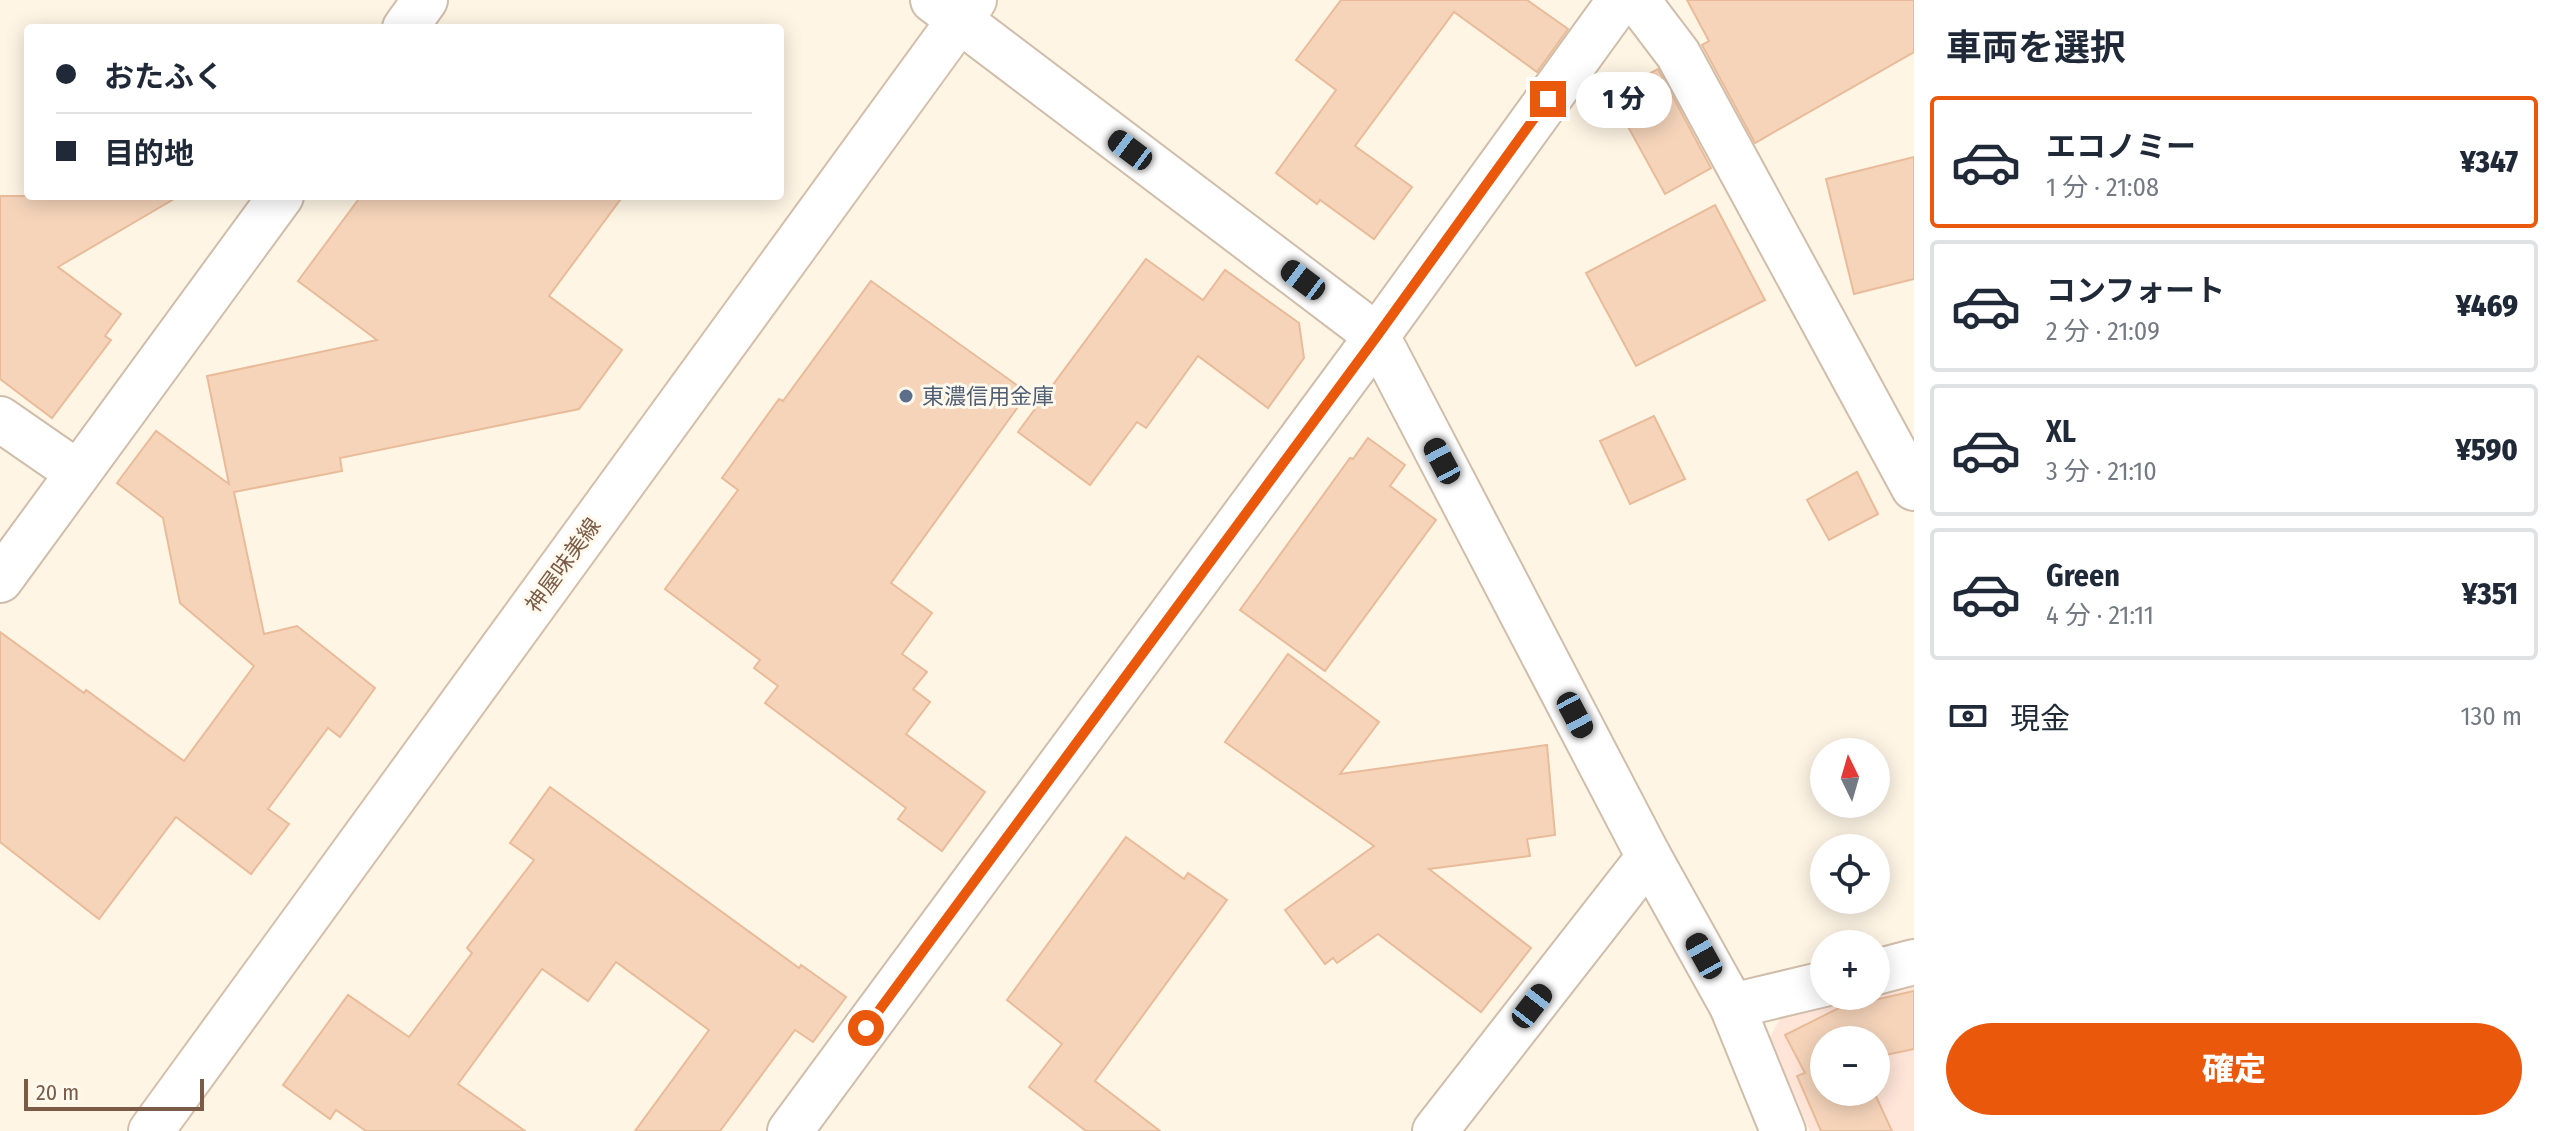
<!DOCTYPE html>
<html lang="ja">
<head>
<meta charset="utf-8">
<style>
  :root { --surface:#fff; --page:#f2f2f3; --text:#1f2937; --muted:#747a83; --line:#e0e1e3; --accent:#ea580c }
  body { margin:0; font-family:"Fira Sans Condensed","Noto Sans JP",sans-serif; background:var(--page); color:var(--text); height:100vh; display:flex; flex-direction:column; font-size:30px; white-space:nowrap }
  * { box-sizing:border-box; margin:0 }
  p { font-size:26px; color:var(--muted) }
  .icon { flex:none; width:44px; height:44px; fill:none; stroke:currentColor; stroke-width:2; stroke-linecap:round; stroke-linejoin:round }
  .map { position:relative; flex:1; overflow:hidden }
  .details { display:flex; flex-direction:column; background:var(--surface); width:640px }
  .details>* { flex:none }
  .banner { position:absolute; left:24px; top:24px; width:760px; height:176px; border-radius:8px; box-shadow:0 4px 20px #0003; display:grid; align-content:center; height:176px; padding:0 32px; background:var(--surface) }
  .needle { width:52px; rotate:355deg }
  .controls { position:absolute; left:1810px; top:738px; display:grid; gap:16px }
  .controls a { display:grid; place-items:center; width:80px; height:80px; border-radius:50%; background:var(--surface); box-shadow:0 4px 20px #0003; font-size:40px }
  .scale { position:absolute; left:24px; bottom:20px; width:180px; box-sizing:border-box; padding-left:8px; border:4px solid #795b48; border-top:0; font-size:22px; line-height:28px; white-space:nowrap; color:#795b48; -webkit-text-stroke:6px #fff9ed; paint-order:stroke }
  .end { position:absolute; width:36px; height:36px; margin:-18px; border:10px solid #ea580c; background:#fff; box-shadow:0 0 0 4px #fff }
  .from { border-radius:50% }
  .bubble { position:absolute; height:56px; border-radius:28px; background:var(--surface); box-shadow:0 4px 20px #0003; font-size:26px; font-weight:800; line-height:56px; text-align:center }
  .car { position:absolute; width:24px; height:48px; margin:-24px -12px; border-radius:10px; box-shadow:0 0 6px 2px #0007; background:linear-gradient(#222 24%,#8ab4d8 0 40%,#222 0 76%,#8ab4d8 0 86%,#222 0) }
  .banner b { display:flex; align-items:center; gap:28px; height:76px; font-size:30px }
  .banner b+b { border-top:2px solid var(--line) }
  .banner i { width:20px; height:20px; background:var(--text) }
  ul { padding:0; list-style:none }
  li { display:flex; align-items:center; gap:24px; height:132px; margin:0 16px 12px; padding:0 16px; border:4px solid var(--line); border-radius:8px }
  li div { flex:1 }
  li b { display:block; font-size:30px }
  li em { font-style:normal; font-weight:800 }
  li.selected { border-color:var(--accent) }
  li>.icon { width:72px; height:72px; stroke-width:1.5 }
  h2 { padding:0 32px; font-size:36px; line-height:96px }
  .pay { display:flex; align-items:center; gap:20px; height:88px; padding:0 32px; font-size:30px }
  .pay p { margin-inline-start:auto }
  .button { display:flex; gap:16px; margin-top:auto; padding:16px 32px }
  .button a { flex:1; height:92px; border-radius:48px; background:var(--accent); color:#fff; font-size:32px; font-weight:800; line-height:92px; text-align:center }
  main { display:flex; flex:1; min-height:0 }
  .map>svg:first-child { display:block }
  .commercial { fill:#ffe5d8; fill-rule:evenodd }
  .building { fill:#f5d4ba; stroke:#e9bb99; stroke-width:2 }
  .lines { fill:none; stroke-linecap:round; stroke-linejoin:round }
  .minor-casing { stroke:#d0bdaa; stroke-width:48 }
  .secondary-casing { stroke:#d6bfaa; stroke-width:48 }
  .minor { stroke:#fff; stroke-width:44 }
  .secondary { stroke:#fff; stroke-width:44 }
  .route { stroke:#ea580c; stroke-width:10 }
  .service-dot { fill:#5c6f8a; stroke:#fff9ed; stroke-width:3 }
  .labels { text-anchor:middle; dominant-baseline:central; stroke-width:6; stroke-linejoin:round; paint-order:stroke }
  .service-label { font-size:22px; fill:#4e5e75; stroke:#fff9ed; text-anchor:start }
  .street-label { font-size:22px; fill:#795b48; stroke:#fff9ed }
</style>
</head>
<body>
<main>
<div class="map">
<svg width="1914" height="1131" viewBox="0 0 1914 1131">
  <rect width="100%" height="100%" fill="#fef5e5"/>
  <!-- commercial -->
  <path class="commercial" d="M1914,986V1131H1810L1769,1039L1782,1015ZM1824,1040H1876V1092H1824Z"/>
  <!-- building -->
  <g class="building">
    <path d="M1341,0H1527L1568,29L1537,72L1454,12L1355,146L1412,187L1374,239L1320,200L1317,204L1276,173L1336,90L1296,60Z"/>
    <path d="M1687,0H1914V52L1755,143L1702,45L1709,41Z"/>
    <path d="M1658,69L1711,168L1665,194L1610,94Z"/>
    <path d="M1914,157V279L1854,294L1826,179Z"/>
    <path d="M0,196H179L58,267L121,314L105,336L111,340L52,418L0,379Z"/>
    <path d="M361,196H623L549,296L622,350L579,409L340,458L342,471L234,492L264,634L297,626L375,688L340,737L328,728L268,809L289,824L251,874L176,817L99,919L0,842V632L84,693L86,690L184,761L254,666L180,603L163,518L117,483L156,431L229,484L207,376L377,340L298,281Z"/>
    <path d="M1715,205L1765,300L1636,366L1586,273Z"/>
    <path d="M1146,259L1203,300L1225,270L1299,323L1304,358L1268,408L1198,356L1146,428L1137,422L1090,485L1018,432Z"/>
    <path d="M871,281L1028,393L891,583L932,613L902,654L927,672L913,689L930,702L906,734L985,792L942,851L898,819L906,808L765,703L778,686L754,668L760,660L665,589L738,490L722,478L779,399L783,401Z"/>
    <path d="M1654,416L1685,479L1630,504L1600,441Z"/>
    <path d="M1368,438L1405,465L1390,486L1436,520L1325,671L1240,610L1350,458L1353,459Z"/>
    <path d="M1857,472L1878,514L1829,540L1807,500Z"/>
    <path d="M1288,654L1379,722L1340,774L1547,745L1555,835L1527,839L1530,856L1429,869L1531,948L1481,1012L1378,934L1337,963L1333,958L1325,964L1285,910L1374,846L1225,742Z"/>
    <path d="M550,787L799,968L801,965L846,997L813,1042L795,1030L720,1131H635L709,1030L616,962L588,1001L542,969L458,1084L525,1131H366L336,1110L330,1119L283,1085L348,995L409,1037L472,953L467,948L534,860L510,843Z"/>
    <path d="M1126,837L1184,879L1188,873L1227,900L1095,1081L1160,1131H1086L1029,1087L1062,1044L1007,1000Z"/>
    <path d="M1914,991V1049L1876,1057V1040H1824V1092H1874L1892,1131H1821L1797,1076L1805,1073L1785,1035L1839,1008Z"/>
  </g>
  <g class="lines">
    <!-- minor casing -->
    <g class="minor-casing">
      <g id="minor">
        <path d="M933,0L1377,336L1649,857L1732,1006L1783,1131"/>
        <path d="M1637,0L1678,54L1914,488"/>
        <path d="M405,28L425,0"/>
        <path d="M0,419L78,473"/>
        <path d="M0,580L281,196"/>
        <path d="M1876,972L1914,962"/>
        <path d="M1732,1006L1824,984"/>
        <path d="M790,1131L1377,336L1620,0"/>
        <path d="M1435,1131L1649,857"/>
      </g>
    </g>
    <!-- secondary casing -->
    <g class="secondary-casing">
      <path id="secondary" d="M151,1131L974,0"/>
    </g>
    <!-- minor -->
    <use href="#minor" class="minor"/>
    <!-- secondary -->
    <use href="#secondary" class="secondary"/>
  </g>
  <g class="lines">
    <!-- route -->
    <path class="route" d="M866,1028L1377,336L1548,99"/>
  </g>
  <!-- markers -->
  <circle class="service-dot" cx="906" cy="396" r="8"/>
  <g class="labels">
    <!-- service labels -->
    <g class="service-label">
      <text x="922" y="396">東濃信用金庫</text>
    </g>
    <!-- street labels -->
    <g class="street-label">
      <text transform="translate(563 565) rotate(-54)">神屋味美線</text>
    </g>
  </g>
</svg>
<div class="controls">
<a><svg class="needle" viewBox="-14 -14 28 28"><path d="M0-13l5 13h-10z" fill="#e53935"/><path d="M0 13l5-13h-10z" fill="#747a83"/></svg></a>
<a><svg class="icon" aria-label="locate" viewBox="0 0 24 24"><circle cx="12" cy="12" r="6"/><path d="M12 2v4M12 18v4M2 12h4M18 12h4"/></svg></a>
<a>+</a>
<a>−</a>
</div>
<div class="scale">20 m</div>
<i class="end from" style="left:866px;top:1028px"></i>
<i class="end" style="left:1548px;top:99px"></i>
<div class="bubble" style="left:1576px;top:72px;width:96px">1 分</div>
<i class="car" style="left:1130px;top:150px;rotate:307deg"></i>
<i class="car" style="left:1303px;top:280px;rotate:307deg"></i>
<i class="car" style="left:1442px;top:461px;rotate:332deg"></i>
<i class="car" style="left:1575px;top:715px;rotate:152deg"></i>
<i class="car" style="left:1704px;top:956px;rotate:331deg"></i>
<i class="car" style="left:1532px;top:1006px;rotate:38deg"></i>
<div class="banner">
<b><i class="from"></i>おたふく</b>
<b><i></i>目的地</b>
</div>
</div>
<section class="details">
<h2>車両を選択</h2>
<ul>
<li class="selected"><svg class="icon" aria-label="car" viewBox="0 0 24 24"><path d="M5 17H2v-5l4-1 3-4h7l3 4 3 1v5h-3M9 17h6M6 11h13"/><circle cx="7" cy="17" r="2"/><circle cx="17" cy="17" r="2"/></svg><div><b>エコノミー</b><p>1 分 · 21:08</p></div><em>¥347</em></li>
<li><svg class="icon" aria-label="car" viewBox="0 0 24 24"><path d="M5 17H2v-5l4-1 3-4h7l3 4 3 1v5h-3M9 17h6M6 11h13"/><circle cx="7" cy="17" r="2"/><circle cx="17" cy="17" r="2"/></svg><div><b>コンフォート</b><p>2 分 · 21:09</p></div><em>¥469</em></li>
<li><svg class="icon" aria-label="car" viewBox="0 0 24 24"><path d="M5 17H2v-5l4-1 3-4h7l3 4 3 1v5h-3M9 17h6M6 11h13"/><circle cx="7" cy="17" r="2"/><circle cx="17" cy="17" r="2"/></svg><div><b>XL</b><p>3 分 · 21:10</p></div><em>¥590</em></li>
<li><svg class="icon" aria-label="car" viewBox="0 0 24 24"><path d="M5 17H2v-5l4-1 3-4h7l3 4 3 1v5h-3M9 17h6M6 11h13"/><circle cx="7" cy="17" r="2"/><circle cx="17" cy="17" r="2"/></svg><div><b>Green</b><p>4 分 · 21:11</p></div><em>¥351</em></li>
</ul>
<div class="pay"><svg class="icon" aria-label="cash" viewBox="0 0 24 24"><path d="M3 7h18v10H3z"/><circle cx="12" cy="12" r="2"/></svg>現金<p>130 m</p></div>
<div class="button"><a>確定</a></div>
</section>
</main>
</body>
</html>
